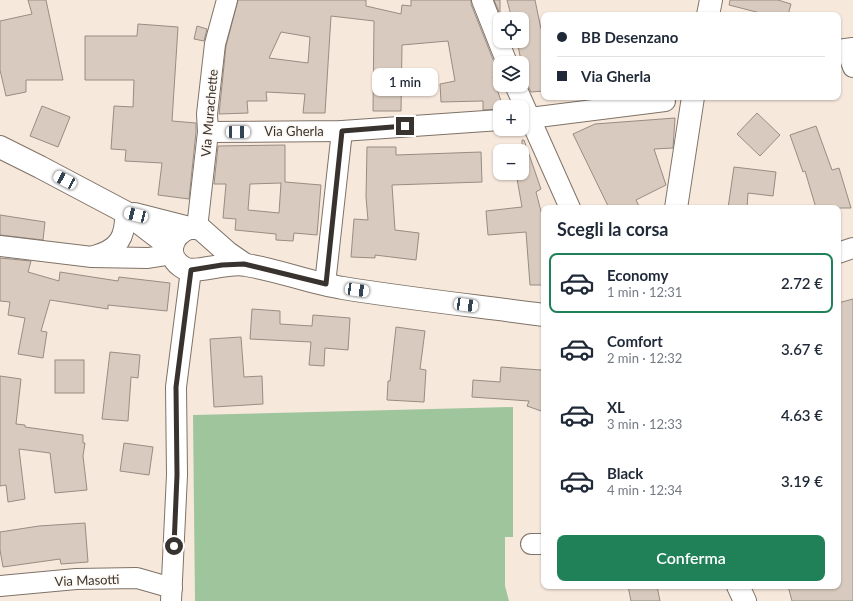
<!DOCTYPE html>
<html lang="it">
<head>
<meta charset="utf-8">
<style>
  :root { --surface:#fff; --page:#f6f6f7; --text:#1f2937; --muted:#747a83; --line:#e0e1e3; --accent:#208159 }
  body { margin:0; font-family:Lato,sans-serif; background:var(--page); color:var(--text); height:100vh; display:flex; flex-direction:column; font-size:15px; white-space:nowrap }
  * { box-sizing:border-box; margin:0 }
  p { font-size:13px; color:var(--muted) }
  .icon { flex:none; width:22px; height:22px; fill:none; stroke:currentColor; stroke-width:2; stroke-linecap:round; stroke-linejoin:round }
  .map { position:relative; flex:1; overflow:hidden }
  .details { position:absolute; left:541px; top:205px; width:300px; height:384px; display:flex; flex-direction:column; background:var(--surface); border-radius:8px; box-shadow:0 1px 3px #0004 }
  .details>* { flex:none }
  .banner { position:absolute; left:541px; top:12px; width:300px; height:88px; border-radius:8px; box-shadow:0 1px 3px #0004; display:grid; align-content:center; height:88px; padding:0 16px; background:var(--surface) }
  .buttons { position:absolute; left:493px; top:12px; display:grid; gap:8px }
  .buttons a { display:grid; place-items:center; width:36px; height:36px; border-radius:8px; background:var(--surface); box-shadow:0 1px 3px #0004; font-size:20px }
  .end { position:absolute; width:18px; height:18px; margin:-9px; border:5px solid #38332e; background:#fff; box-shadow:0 0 0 2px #fff }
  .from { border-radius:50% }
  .bubble { position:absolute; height:28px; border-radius:8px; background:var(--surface); box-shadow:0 1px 3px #0004; font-size:13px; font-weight:600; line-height:28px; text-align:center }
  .car { position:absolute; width:12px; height:24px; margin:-12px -6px; border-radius:5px; box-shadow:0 0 3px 1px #0007; background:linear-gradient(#fff 24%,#345 0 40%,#fff 0 76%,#345 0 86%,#fff 0) }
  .banner b { display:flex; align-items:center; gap:14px; height:38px; font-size:15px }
  .banner b+b { border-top:1px solid var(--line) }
  .banner i { width:10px; height:10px; background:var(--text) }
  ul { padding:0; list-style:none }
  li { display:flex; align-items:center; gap:12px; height:60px; margin:0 8px 6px; padding:0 8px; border:2px solid transparent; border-radius:8px }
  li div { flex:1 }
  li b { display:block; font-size:15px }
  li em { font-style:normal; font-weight:600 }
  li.on { border-color:var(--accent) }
  li>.icon { width:36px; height:36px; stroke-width:1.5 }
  h2 { padding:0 16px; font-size:18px; line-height:48px }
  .primary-button { display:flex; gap:8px; margin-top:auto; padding:8px 16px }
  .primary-button a { flex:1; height:46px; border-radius:8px; background:var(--accent); color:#fff; font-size:16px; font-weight:600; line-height:46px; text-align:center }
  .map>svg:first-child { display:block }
  .green { fill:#9fc59d }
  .building { fill:#d8cabe; stroke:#998c82; fill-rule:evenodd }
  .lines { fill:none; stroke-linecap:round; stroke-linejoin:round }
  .minor-casing { stroke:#7f7267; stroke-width:22 }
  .tertiary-casing { stroke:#7f7267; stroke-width:24 }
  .secondary-casing { stroke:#7f7267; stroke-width:24 }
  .minor { stroke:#fff; stroke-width:20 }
  .tertiary { stroke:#fff; stroke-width:22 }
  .secondary { stroke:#fff; stroke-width:22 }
  .route { stroke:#38332e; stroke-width:5 }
  .labels { text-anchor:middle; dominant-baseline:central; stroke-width:3; stroke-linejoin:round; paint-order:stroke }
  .street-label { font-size:13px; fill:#38332e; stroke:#fdf7f2 }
</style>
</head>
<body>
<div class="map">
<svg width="853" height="601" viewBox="0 0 853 601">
  <rect width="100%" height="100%" fill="#f7e8dc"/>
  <!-- green -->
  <path class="green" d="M513,407V537H505V586L509,601H195L193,415Z"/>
  <!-- building -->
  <g class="building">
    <path d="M28,0H46L63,80H26V92L6,96L0,70V21L32,14Z"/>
    <path d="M238,0H366V6L401,14L402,5L411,6V0H471V4L496,67L500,72V76L493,77L503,107H500V109L483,110V101L441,102L440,84L455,81L448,41L402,45L401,111H373L374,21L331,16L325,113H303L305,94L266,92L267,101H247L248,113L219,114L226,46ZM281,32L310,37L308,63L269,58Z"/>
    <path d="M494,0H500V14Z"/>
    <path d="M507,0H535L541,29H544V91L531,92L525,80L517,41H522V19H512Z"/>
    <path d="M730,0H778L791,4L788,15H768L729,5Z"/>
    <path d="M138,24L178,27L172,121L196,123V132L189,199L158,195L162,163L125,161L126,150L111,149L114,106L133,107L134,80H85V36H137Z"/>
    <path d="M197,26L207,29L204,41L194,39Z"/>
    <path d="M42,106L70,117L58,147L30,136Z"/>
    <path d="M757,113L780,135L760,156L737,134Z"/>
    <path d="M675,118L673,148L654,149L666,185L636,200L640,208H609L573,134L595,124Z"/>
    <path d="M816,126L832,170L839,168L851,208H816L805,171L803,172L790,135Z"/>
    <path d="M522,140H524L541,189L536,192L544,223V285H530L526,232L488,235L486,211L522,207L516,173H522Z"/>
    <path d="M285,145V182L321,185L317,235L294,233L293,241L276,240V234L235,230L236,219L223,218L226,184H214L218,146ZM281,183L279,213L248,210L250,184Z"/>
    <path d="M367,147H396V155L481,152L482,182L392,185L395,230L419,233L416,260L375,255V258L351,257L354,219L368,220L366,197Z"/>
    <path d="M734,167L776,172L773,196L748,193L747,208H728Z"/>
    <path d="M0,215L45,222L43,240L0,235Z"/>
    <path d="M0,258L31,261L28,272L59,281L60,272L118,281L119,277L170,283L167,311L108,305V309L50,300L41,331L47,332L43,358L18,354L25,318L8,315L10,302L0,301Z"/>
    <path d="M853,299V601H792L788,586H838V303Z"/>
    <path d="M252,309L280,311V324L312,326L313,315L350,318L348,350L325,348L324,366L309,365L311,342L250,339Z"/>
    <path d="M396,327L425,331L420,369L426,370L424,402L387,400L388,381H390Z"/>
    <path d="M241,337L244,377L262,376L263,404L214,407L210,339Z"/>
    <path d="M110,352L140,355L138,378L131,377L128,421L102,419Z"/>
    <rect x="55" y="360" width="29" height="33"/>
    <path d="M543,364L544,365V412L527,406L529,401L472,397L473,380L500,382L501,367L541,370Z"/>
    <path d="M0,376L21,379L16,424L25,425V427L83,435V443H85L83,456L87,490L55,493L50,453L19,449L25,499L8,502L6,485L0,486Z"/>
    <path d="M124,443L153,447L149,475L120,471Z"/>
    <path d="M85,523L88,562L61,564L60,559L3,567L0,550V532L39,526Z"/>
    <path d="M628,586H657L660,601H631Z"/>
  </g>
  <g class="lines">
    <!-- minor casing -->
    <g class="minor-casing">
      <g id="minor">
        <path d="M482,0L507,63"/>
        <path d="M847,50L853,67"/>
        <path d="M515,85L570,208"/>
        <path d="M522,119L665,101"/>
        <path d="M208,132L342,131L500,120"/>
        <path d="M197,228L208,132L207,114L215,44L227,0"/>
        <path d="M0,246L92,257L148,258L173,254"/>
        <path d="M838,253L853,248"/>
        <path d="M94,256C119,249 126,237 125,212"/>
        <path d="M325,284L342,131"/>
        <path d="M531,544H544"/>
        <path d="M0,586L76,579L137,578L172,588"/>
        <path d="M171,601L177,475L176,387L191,270"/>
      </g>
    </g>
    <!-- tertiary casing -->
    <g class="tertiary-casing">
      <g id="tertiary">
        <path d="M838,51L853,49"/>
        <path d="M0,147L40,167L125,212L172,248"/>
        <path d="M134,214L189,228H197L202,230L228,253L244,264"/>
        <path d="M189,228C171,235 164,257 184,268C195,274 229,261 246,265C279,270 310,283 343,288C410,299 477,306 544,315"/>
      </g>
    </g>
    <!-- secondary casing -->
    <g class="secondary-casing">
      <g id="secondary">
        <path d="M708,15L711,0"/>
        <path d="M676,208L693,97"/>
        <path d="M738,586L745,601"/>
      </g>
    </g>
    <!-- minor -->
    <use href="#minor" class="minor"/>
    <!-- tertiary -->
    <use href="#tertiary" class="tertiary"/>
    <!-- secondary -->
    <use href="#secondary" class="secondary"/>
  </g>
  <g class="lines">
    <!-- route -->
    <path class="route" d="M174,546L177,475L176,387L191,270L222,265L244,264L326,284L342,131L405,126"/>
  </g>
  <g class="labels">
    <!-- street labels -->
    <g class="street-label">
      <text transform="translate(209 113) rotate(-85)">Via Murachette</text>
      <text x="294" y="131">Via Gherla</text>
      <text transform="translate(87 580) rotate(-2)">Via Masotti</text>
    </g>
  </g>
</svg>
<div class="buttons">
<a><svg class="icon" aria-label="locate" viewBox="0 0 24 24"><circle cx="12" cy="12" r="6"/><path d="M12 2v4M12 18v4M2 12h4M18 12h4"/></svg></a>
<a><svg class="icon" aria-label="layers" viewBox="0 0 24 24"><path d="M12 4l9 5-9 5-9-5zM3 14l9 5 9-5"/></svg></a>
<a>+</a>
<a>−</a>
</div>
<i class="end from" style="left:174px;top:546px"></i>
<i class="end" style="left:405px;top:126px"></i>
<div class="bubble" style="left:372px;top:68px;width:66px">1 min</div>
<i class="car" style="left:238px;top:132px;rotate:90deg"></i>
<i class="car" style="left:65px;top:180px;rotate:298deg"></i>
<i class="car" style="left:136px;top:215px;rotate:284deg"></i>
<i class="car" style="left:357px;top:290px;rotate:98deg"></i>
<i class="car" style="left:466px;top:305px;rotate:98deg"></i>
<div class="banner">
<b><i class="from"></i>BB Desenzano</b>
<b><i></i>Via Gherla</b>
</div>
<section class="details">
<h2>Scegli la corsa</h2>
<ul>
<li class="on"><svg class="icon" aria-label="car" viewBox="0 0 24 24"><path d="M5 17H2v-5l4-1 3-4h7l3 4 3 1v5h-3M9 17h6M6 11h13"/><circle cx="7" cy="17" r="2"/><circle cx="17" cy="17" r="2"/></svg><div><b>Economy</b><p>1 min · 12:31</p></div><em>2.72 €</em></li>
<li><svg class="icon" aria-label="car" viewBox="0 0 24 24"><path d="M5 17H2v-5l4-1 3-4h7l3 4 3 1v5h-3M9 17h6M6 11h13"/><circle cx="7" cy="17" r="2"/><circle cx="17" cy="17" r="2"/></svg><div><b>Comfort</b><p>2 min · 12:32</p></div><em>3.67 €</em></li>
<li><svg class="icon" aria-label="car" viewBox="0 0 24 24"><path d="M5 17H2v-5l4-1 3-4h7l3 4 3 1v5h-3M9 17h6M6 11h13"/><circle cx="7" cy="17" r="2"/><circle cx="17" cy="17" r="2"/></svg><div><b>XL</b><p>3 min · 12:33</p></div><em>4.63 €</em></li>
<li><svg class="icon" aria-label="car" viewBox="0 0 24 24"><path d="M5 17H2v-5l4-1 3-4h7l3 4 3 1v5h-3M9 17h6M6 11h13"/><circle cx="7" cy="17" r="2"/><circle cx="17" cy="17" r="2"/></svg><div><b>Black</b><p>4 min · 12:34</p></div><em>3.19 €</em></li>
</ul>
<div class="primary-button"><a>Conferma</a></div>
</section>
</div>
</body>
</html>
